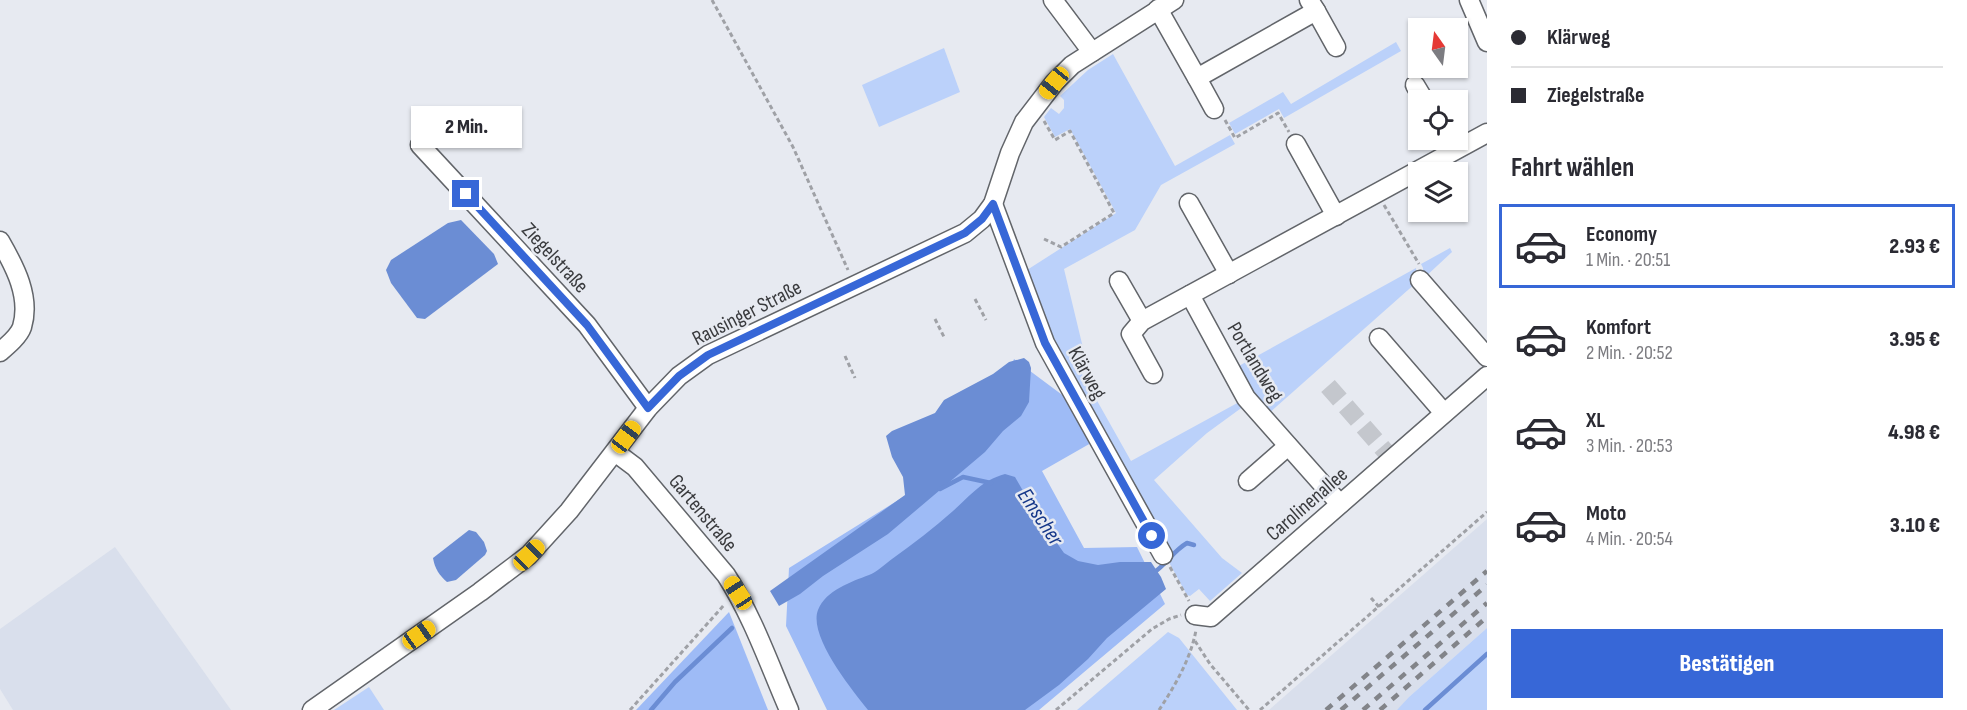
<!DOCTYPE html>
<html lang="de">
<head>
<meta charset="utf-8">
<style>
  :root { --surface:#fff; --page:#f2f2f3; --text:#2b2b33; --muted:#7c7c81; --line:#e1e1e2; --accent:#3767d7 }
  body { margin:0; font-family:"Sofia Sans Condensed",sans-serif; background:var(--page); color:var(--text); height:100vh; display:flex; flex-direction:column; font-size:22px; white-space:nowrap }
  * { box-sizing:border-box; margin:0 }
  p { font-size:20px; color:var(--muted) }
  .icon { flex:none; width:33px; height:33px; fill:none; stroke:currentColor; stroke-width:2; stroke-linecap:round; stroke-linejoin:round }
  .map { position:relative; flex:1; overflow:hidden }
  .details { display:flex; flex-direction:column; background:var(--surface); width:480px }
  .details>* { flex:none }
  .top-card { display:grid; align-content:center; height:132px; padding:0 24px; background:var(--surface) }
  .needle { width:39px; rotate:346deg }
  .controls { position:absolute; left:1408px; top:18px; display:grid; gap:12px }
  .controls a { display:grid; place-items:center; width:60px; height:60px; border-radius:0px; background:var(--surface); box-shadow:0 2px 4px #0004; font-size:30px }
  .end { position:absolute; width:27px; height:27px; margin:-14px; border:8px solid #3767d7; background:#fff; box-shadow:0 0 0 3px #fff }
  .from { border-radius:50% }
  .bubble { position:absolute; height:42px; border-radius:0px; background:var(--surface); box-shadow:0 2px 4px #0004; font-size:20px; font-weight:800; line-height:42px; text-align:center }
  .car { position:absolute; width:18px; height:36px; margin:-18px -9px; border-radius:8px; box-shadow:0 0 4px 2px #0007; background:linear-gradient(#f5c518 24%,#345 0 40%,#f5c518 0 76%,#345 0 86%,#f5c518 0) }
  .top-card b { display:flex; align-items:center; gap:21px; height:57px; font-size:22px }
  .top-card b+b { border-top:2px solid var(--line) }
  .top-card i { width:15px; height:15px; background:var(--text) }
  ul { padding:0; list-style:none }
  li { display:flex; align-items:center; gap:18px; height:84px; margin:0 12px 9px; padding:0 12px; border:3px solid transparent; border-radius:0px }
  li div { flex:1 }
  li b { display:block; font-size:22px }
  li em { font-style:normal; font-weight:800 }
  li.selected { border-color:var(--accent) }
  li>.icon { width:54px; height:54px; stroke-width:1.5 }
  h2 { padding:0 24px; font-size:27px; line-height:72px }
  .action { display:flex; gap:12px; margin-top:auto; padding:12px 24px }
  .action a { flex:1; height:69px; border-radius:0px; background:var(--accent); color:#fff; font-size:24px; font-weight:800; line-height:69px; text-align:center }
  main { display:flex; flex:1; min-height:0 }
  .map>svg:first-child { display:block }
  .built { fill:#d9dfec }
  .green { fill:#bbd1fa }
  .forest { fill:#9ebbf6 }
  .water { fill:#6b8dd4 }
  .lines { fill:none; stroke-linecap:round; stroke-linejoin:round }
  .stream { stroke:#6b8dd4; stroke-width:4.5 }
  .minor-tunnel { stroke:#c4c7cd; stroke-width:18; stroke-dasharray:18 9; stroke-linecap:butt }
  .minor-casing { stroke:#62656a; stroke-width:21 }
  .path { stroke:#9fa1a6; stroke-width:3; stroke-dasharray:4.5 3; stroke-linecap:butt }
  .minor { stroke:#fff; stroke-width:18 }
  .rail { stroke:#828489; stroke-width:4.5; stroke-dasharray:8 8; stroke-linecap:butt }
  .route { stroke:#3767d7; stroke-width:8 }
  .labels { text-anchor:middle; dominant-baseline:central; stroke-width:5; stroke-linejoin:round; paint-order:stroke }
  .street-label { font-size:21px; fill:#3a3b3e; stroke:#e7eaf1 }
  .water-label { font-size:22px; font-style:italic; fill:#153789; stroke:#e7eaf1 }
</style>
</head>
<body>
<main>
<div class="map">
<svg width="1487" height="710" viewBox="0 0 1487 710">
  <rect width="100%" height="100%" fill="#e7eaf1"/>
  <!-- built -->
  <g class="built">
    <path d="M1487,519V628L1409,697L1400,708L1397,710H1269Z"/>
    <path d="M115,547L231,710H13L0,689V629Z"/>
  </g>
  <!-- green -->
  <g class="green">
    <path d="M1396,42L1401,51L1284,118L1279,109L1235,134L1229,123L1283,92L1291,104Z"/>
    <path d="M944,48L960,92L879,127L862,85Z"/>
    <path d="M1113,54L1175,166L1230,135L1235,144L1161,185L1135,230L1064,269L1084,352L1073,358L1131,461L1241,401L1244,406L1207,433L1154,480L1222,558L1242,573L1210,601L1199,589L1190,596L1187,595L1051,348L1027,270L1116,213L1070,129L1055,137L1044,117L1051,108L1059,114L1064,108V100L1060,96L1088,70Z"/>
    <path d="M1450,248L1452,252L1423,279V268L1421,264Z"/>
    <path d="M1416,268L1417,282L1268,414L1256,400L1237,367Z"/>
    <path d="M1487,628V710H1397L1409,697Z"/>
    <path d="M1168,632L1179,638L1237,710H1077Z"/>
    <path d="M369,687L384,710H334Z"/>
  </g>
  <!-- forest -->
  <g class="forest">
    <path d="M1014,359L1065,397L1091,443L1042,471L1084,548L1137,547L1165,604L1039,710H827L786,626L789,568L982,448Z"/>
    <path d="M729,612L768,710H636Z"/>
  </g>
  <!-- water -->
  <g class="water">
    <path d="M461,220L494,254L498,264L425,319L417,318L391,283L386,270L391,260L448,223Z"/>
    <path d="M1024,358L1029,362L1031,368L1029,402L1021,416L1003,431L985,452L888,534L823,576L800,594L779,606L770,591L905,495L903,477L892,457L886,436L892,431L935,413L944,400L993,374L1009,362Z"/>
    <path d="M1005,474L1015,477L1037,515L1064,553L1078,561L1098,565L1120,562H1151L1161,577L1166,589L1107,638L1088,659L1059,685L1025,710H868C852,690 808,636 818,610C826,590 851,582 869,575C877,572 885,564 892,559C913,544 934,528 953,511C970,496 982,480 1005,474Z"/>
    <path d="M469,530L476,532L484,542L487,551L485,555L456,580L447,582C439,575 435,569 433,558Z"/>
  </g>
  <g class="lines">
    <!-- stream -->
    <g class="stream">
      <path d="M940,489L963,477L991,483"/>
      <path d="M1153,573C1166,565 1173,551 1187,543L1194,545"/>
      <path d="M651,710L675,682L732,628"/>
      <path d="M1425,710L1487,654"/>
    </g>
    <!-- minor-tunnel -->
    <path class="minor-tunnel" d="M1328,386L1392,459"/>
    <!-- minor casing -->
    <g class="minor-casing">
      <g id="minor">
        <path d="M1053,0L1092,52"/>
        <path d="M1469,0L1487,42"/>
        <path d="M1158,9L1197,78L1316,11L1309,0"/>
        <path d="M1316,11L1336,47"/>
        <path d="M1197,78L1214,109"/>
        <path d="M1415,85L1424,100"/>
        <path d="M1296,144L1336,216"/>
        <path d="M420,145L587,325L648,408"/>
        <path d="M1189,203L1229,274"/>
        <path d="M993,204L1045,343L1163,555"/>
        <path d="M0,241C15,267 31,297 22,327C19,336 7,346 0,352"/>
        <path d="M1420,280L1487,357"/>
        <path d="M1119,281L1142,321"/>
        <path d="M1190,295L1246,398L1340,504"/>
        <path d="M1379,338L1444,413"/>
        <path d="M1153,374L1131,334L1142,321L1487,133"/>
        <path d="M615,452L635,467L726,575C753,617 769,664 789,710"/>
        <path d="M1248,481L1288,446"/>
        <path d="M1195,615L1211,617L1487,376"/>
        <path d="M312,710L480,592L529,555L569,511L648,408L679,376L708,355L965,233L982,219L993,204L1010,153L1024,122L1054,83L1072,65L1174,0"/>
      </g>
    </g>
    <!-- path -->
    <g class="path">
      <path d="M712,0L793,147L848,270"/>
      <path d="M1225,120L1235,138L1278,113L1289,132"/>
      <path d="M1384,205L1419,264"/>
      <path d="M1044,239L1061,247L1114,213L1070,131L1055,140L1044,121"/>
      <path d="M975,299L986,320"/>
      <path d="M935,319L945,339"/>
      <path d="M845,356L855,378"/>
      <path d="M1170,567L1189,601"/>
      <path d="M1371,598L1379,607"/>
      <path d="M1195,641L1210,664L1249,710"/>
      <path d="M630,710L725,604"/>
      <path d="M1056,710L1152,629L1169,619L1181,615"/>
      <path d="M1159,710C1175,686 1191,658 1196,630"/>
      <path d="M1260,710L1487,512"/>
    </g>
    <!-- minor -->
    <use href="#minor" class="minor"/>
    <!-- rail -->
    <g class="rail">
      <path d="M1326,710L1487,571"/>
      <path d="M1341,710L1487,585"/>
      <path d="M1363,710L1487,603"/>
      <path d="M1380,710L1487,617"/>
    </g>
  </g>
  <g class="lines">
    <!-- route -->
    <path class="route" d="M466,194L587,325L648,408L679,376L708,355L965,233L982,219L993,204L1045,343L1152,536"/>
  </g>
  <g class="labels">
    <!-- street labels -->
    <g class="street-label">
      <text transform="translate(555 258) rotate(47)">Ziegelstraße</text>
      <text transform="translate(747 313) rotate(-27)">Rausinger Straße</text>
      <text transform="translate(1255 362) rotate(59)">Portlandweg</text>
      <text transform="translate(1087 373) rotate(61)">Klärweg</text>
      <text transform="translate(1307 504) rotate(-41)">Carolinenallee</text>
      <text transform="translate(703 513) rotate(50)">Gartenstraße</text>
    </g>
    <!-- water labels -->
    <g class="water-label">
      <text transform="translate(1040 517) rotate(56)">Emscher</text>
    </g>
  </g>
</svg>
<div class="controls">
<a><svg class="needle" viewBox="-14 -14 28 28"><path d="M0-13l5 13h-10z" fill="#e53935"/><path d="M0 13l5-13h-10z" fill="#7c7c81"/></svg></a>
<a><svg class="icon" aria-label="locate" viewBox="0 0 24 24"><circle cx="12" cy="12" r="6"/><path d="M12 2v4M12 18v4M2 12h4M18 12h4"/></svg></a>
<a><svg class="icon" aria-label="layers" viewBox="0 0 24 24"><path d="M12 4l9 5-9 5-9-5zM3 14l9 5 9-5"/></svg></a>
</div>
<i class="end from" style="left:1152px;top:536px"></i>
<i class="end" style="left:466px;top:194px"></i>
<div class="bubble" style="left:411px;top:106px;width:111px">2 Min.</div>
<i class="car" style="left:1054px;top:83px;rotate:219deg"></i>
<i class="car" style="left:626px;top:437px;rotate:37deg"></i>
<i class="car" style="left:529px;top:555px;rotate:45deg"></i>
<i class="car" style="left:738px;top:593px;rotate:327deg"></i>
<i class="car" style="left:419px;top:635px;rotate:55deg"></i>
</div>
<section class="details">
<div class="top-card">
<b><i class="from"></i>Klärweg</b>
<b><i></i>Ziegelstraße</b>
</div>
<h2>Fahrt wählen</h2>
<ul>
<li class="selected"><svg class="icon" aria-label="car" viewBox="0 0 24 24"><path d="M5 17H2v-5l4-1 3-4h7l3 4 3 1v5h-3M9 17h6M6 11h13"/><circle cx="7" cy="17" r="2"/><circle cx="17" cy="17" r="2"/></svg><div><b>Economy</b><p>1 Min. · 20:51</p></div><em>2.93 €</em></li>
<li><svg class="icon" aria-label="car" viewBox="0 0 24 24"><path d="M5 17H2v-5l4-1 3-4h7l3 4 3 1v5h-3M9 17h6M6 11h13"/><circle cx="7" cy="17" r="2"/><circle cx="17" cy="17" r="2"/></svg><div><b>Komfort</b><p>2 Min. · 20:52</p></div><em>3.95 €</em></li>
<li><svg class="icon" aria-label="car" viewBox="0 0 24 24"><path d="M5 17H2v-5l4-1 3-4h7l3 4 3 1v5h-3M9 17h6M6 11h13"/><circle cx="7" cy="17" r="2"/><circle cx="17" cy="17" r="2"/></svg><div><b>XL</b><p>3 Min. · 20:53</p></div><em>4.98 €</em></li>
<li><svg class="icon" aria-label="car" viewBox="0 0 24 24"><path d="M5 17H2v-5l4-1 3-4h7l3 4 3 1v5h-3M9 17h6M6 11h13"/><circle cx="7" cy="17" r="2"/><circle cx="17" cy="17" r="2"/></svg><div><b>Moto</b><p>4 Min. · 20:54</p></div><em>3.10 €</em></li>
</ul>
<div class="action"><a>Bestätigen</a></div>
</section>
</main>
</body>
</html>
